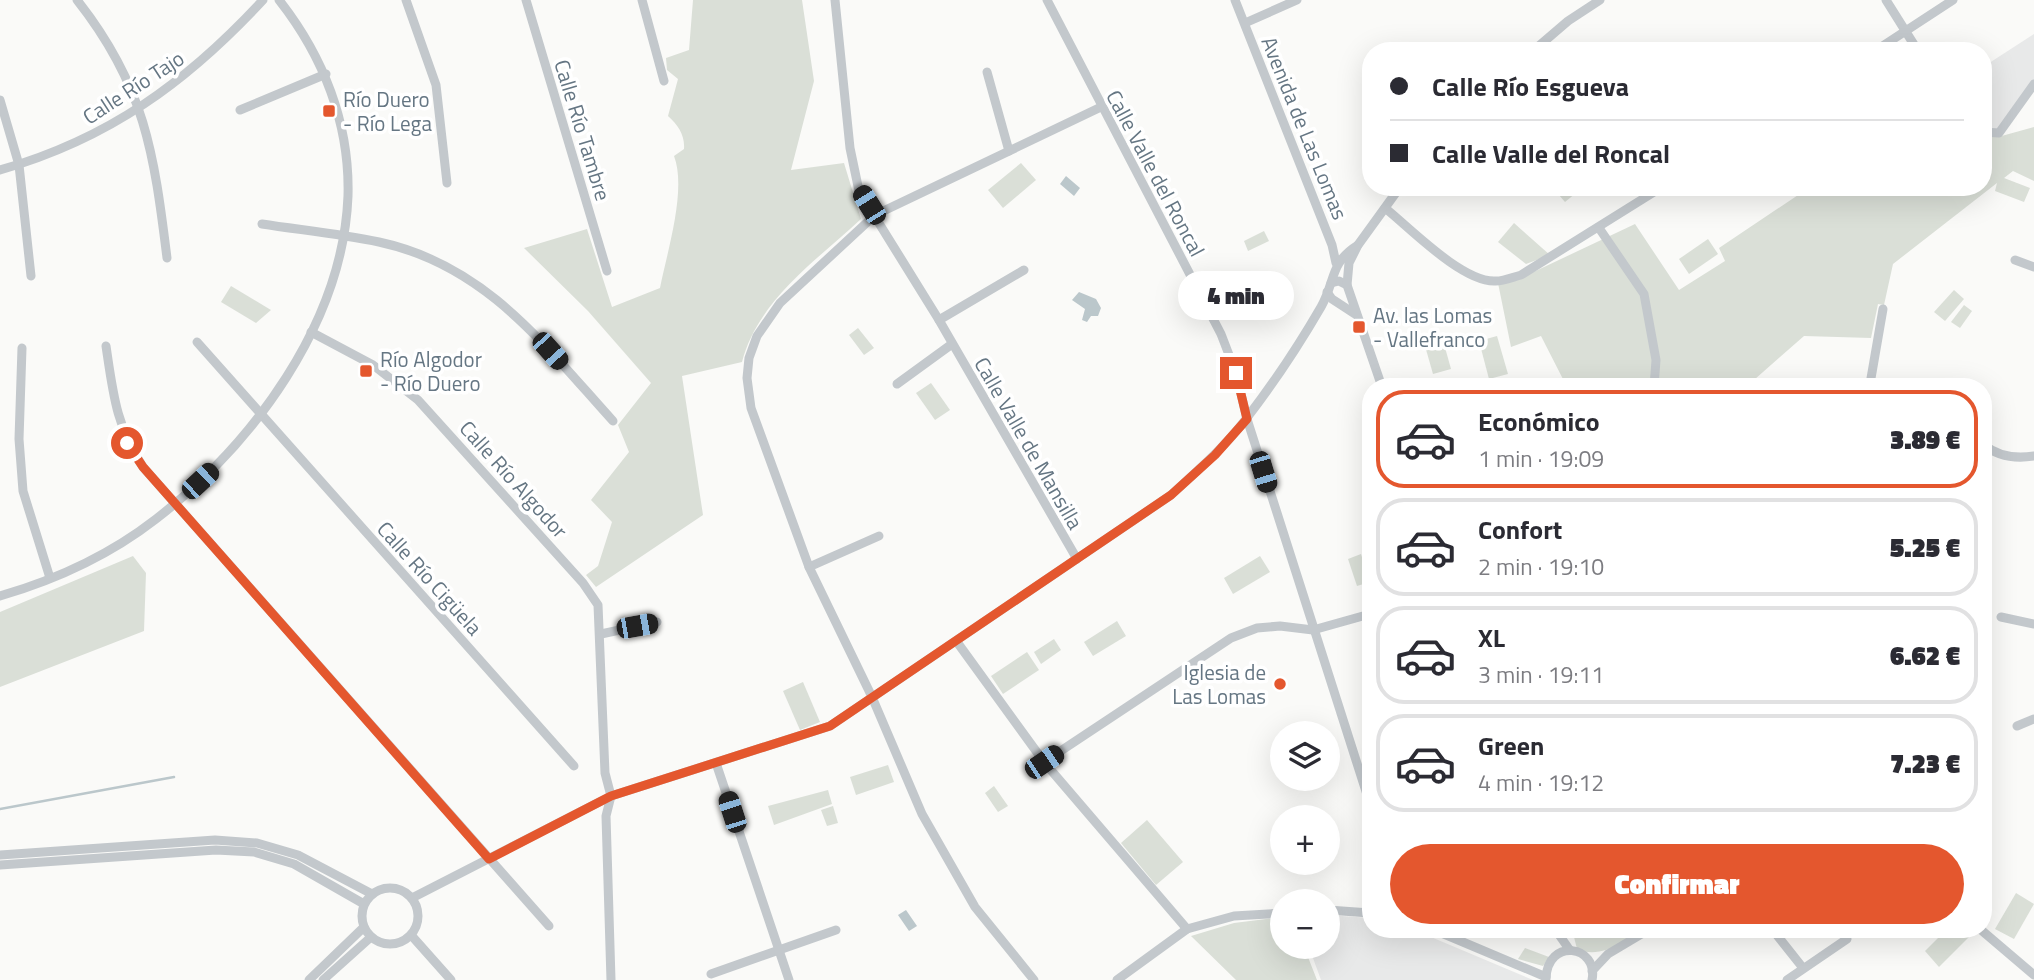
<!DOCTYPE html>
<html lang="es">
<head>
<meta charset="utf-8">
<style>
  :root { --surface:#fff; --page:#f7f7f7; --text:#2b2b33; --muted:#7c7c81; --line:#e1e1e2; --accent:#e4572e }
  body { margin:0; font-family:"Titillium Web",sans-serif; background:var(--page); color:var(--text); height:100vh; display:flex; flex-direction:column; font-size:26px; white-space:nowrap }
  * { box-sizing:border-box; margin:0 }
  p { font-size:23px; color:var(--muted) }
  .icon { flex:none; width:38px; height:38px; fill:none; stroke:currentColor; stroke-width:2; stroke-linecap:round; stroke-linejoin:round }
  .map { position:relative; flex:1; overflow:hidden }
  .panel { position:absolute; left:1362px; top:378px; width:630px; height:560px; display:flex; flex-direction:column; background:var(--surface); border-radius:28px; box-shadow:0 7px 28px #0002 }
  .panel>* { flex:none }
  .top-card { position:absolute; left:1362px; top:42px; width:630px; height:154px; border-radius:28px; box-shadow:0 7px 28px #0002; display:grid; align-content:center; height:154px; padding:0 28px; background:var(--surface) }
  .controls { position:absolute; left:1270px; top:721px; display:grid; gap:14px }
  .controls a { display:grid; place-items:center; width:70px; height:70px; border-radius:50%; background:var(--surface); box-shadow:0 7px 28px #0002; font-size:35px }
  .end { position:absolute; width:32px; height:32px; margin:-16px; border:9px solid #e4572e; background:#fff; box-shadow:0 0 0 4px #fff }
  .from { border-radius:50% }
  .bubble { position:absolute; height:49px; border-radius:24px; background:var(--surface); box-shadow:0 7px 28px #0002; font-size:23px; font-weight:800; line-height:49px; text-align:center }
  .car { position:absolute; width:21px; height:42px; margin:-21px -10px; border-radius:9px; box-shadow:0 0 5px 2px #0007; background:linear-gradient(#222 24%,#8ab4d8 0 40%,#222 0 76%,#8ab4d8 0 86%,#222 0) }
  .top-card b { display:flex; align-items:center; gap:24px; height:66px; font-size:26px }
  .top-card b+b { border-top:2px solid var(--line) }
  .top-card i { width:18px; height:18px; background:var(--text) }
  ul { padding:12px 0 0; list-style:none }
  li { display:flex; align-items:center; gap:21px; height:98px; margin:0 14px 10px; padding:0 14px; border:4px solid var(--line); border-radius:28px }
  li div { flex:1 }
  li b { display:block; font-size:26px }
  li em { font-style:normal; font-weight:800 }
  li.selected { border-color:var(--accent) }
  li>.icon { width:63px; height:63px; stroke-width:1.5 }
  .cta { display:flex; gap:14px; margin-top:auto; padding:14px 28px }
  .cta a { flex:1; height:80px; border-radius:42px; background:var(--accent); color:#fff; font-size:28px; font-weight:800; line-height:80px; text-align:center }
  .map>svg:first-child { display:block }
  .built { fill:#e8e9e9 }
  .green { fill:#dadfd7 }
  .water { fill:#bbc7cb }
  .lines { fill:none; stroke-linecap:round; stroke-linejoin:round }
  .stream { stroke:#bbc7cb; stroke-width:2.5 }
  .minor { stroke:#c3c8cc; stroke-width:9 }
  .route { stroke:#e4572e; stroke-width:9 }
  .poi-dot { fill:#e4572e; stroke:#fff; stroke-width:2.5 }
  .labels { text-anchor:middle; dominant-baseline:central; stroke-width:7; stroke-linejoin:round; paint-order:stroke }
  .street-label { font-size:21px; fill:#657683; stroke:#fff }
  .poi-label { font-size:21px; fill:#657683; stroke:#fff; text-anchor:start }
</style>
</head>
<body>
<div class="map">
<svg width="2034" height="980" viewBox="0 0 2034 980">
  <rect width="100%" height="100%" fill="#fafaf8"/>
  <!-- built -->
  <g class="built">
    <path d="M2034,34V91L1997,131L1983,128V67Z"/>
    <path d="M1328,915L1370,918V929H1412L1533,980H1321L1309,947H1328Z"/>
  </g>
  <!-- green -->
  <g class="green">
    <path d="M693,0H802L814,81L791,170L844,163L861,219C816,261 758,300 742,362L682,376L703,515L596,587L586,575L598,566L612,522L591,500L629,452L618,425L651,383L588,311L524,248L587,229L612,307L660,288C667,252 687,190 674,156L684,149C685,135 678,125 668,116L678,79L667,70L666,58L689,50Z"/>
    <path d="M2034,127V181L2013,171L2004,178L2030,188L2024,202L1995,191L1997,183L1893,264L1884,305L1878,304L1871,338L1804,336L1746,387H1567L1541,336L1511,347L1498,283L1525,276L1635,224L1679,290L1725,261L1719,248L1810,187H1983V134L1998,137Z"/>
    <path d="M1021,163L1036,180L1003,208L988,190Z"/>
    <path d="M1552,187H1580L1581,189L1565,202Z"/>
    <path d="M1514,223L1550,255L1526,264L1498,242Z"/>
    <path d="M1264,231L1269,241L1248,251L1244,241Z"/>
    <path d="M1708,239L1718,254L1689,274L1679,259Z"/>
    <path d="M231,286L271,310L256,323L221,302Z"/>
    <path d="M1249,287L1254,299L1229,309L1224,298Z"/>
    <path d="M1954,290L1964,299L1945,321L1934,312Z"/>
    <path d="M1964,305L1972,311L1960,328L1951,322Z"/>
    <path d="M858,328L874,348L864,355L849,335Z"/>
    <path d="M1441,333L1451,369L1433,374L1423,339Z"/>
    <path d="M1497,336L1508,374L1489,379L1479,341Z"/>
    <path d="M931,383L950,410L935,420L916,393Z"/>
    <path d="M1361,554L1370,582L1357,586L1348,559Z"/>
    <path d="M133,556L146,573L144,631L0,687V612Z"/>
    <path d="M1260,556L1270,572L1233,594L1224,578Z"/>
    <path d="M1117,621L1126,636L1093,656L1084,642Z"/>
    <path d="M1054,639L1061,650L1041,664L1034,652Z"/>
    <path d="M1027,652L1039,670L1003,694L991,676Z"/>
    <path d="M803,682L820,722L800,730L783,691Z"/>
    <path d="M888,765L894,782L856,795L850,777Z"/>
    <path d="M994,786L1008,806L998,812L985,793Z"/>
    <path d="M828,790L832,804L774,825L768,806Z"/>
    <path d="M833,806L838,823L827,826L821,810Z"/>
    <path d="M1147,820L1183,862L1156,885L1121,843Z"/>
    <path d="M2016,893L2034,904L2014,939L1995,929Z"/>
    <path d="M1283,917V947H1304L1317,980H1236L1191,936L1234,923Z"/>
    <path d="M1572,929H1648C1627,940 1601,960 1577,949Z"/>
    <path d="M1947,929H1964L1970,936L1939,967L1925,951Z"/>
    <path d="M1525,948L1549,957L1543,966L1518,959Z"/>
  </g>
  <!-- water -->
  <g class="water">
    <path d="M1066,176L1080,188L1074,196L1060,184Z"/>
    <path d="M1079,292L1096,299L1101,308L1098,316H1091L1087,322L1082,320L1085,309L1072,300Z"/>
    <path d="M906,910L917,926L909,931L898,915Z"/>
  </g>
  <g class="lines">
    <!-- stream -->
    <path class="stream" d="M0,809L174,777"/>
    <!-- minor -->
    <g class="minor">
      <path d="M77,0C145,86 154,153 167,258"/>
      <path d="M406,0L436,85L447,183"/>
      <path d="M526,0L607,271"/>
      <path d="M642,0L664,81"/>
      <path d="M835,0L850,148L859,191L939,320L1077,559"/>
      <path d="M1047,0L1221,334L1236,373L1247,419L1370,804"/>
      <path d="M1235,0L1332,245L1336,263"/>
      <path d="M1886,0L1918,51"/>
      <path d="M1245,23L1297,0"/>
      <path d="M1533,51L1568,21L1600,0"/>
      <path d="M1875,51L1953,0"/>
      <path d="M987,72L1009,151"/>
      <path d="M0,100L19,165L31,276"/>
      <path d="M240,110L326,74"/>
      <path d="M1983,132L1999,133L2034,84"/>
      <path d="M0,170C109,139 187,82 263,0"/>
      <path d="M1385,208C1410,228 1461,281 1494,281C1502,282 1513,277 1521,275L1662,187"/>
      <path d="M262,224C301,230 341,234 379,242C486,265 544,345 613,421"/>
      <path d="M1599,228L1644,294L1656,360L1654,387"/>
      <path d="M2015,260L2034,267"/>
      <path d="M1331,283L1339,281L1347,285L1382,387"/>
      <path d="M1347,285L1349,263L1358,245L1400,187"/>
      <path d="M1327,292L1332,299L1355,314"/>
      <path d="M939,320L1024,270"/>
      <path d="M311,332L373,365L418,400L583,583L598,605L605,773L611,796L606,816L611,980"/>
      <path d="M197,342L574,766"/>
      <path d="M106,346C113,393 116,426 143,467L549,926"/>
      <path d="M22,348L19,439L23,491L50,578"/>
      <path d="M897,384L952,344"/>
      <path d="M1870,384L1883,309"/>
      <path d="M1983,444C1998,457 2015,459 2034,456"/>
      <path d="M809,567L879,536"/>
      <path d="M0,596C55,580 111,554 156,519C253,444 343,323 348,196C350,123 323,56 279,0"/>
      <path d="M2001,617L2034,624"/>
      <path d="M601,634L657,622"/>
      <path d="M957,642L1044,762L1187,929"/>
      <path d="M2017,726L2034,719"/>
      <path d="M1044,762L1231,638L1257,628L1280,626L1313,630L1370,614"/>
      <path d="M716,763L789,980"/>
      <path d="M0,855L215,840L257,843L298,855L372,894"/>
      <path d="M0,865L216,850L254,852L294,864L364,904"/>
      <circle cx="390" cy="916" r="28"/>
      <path d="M412,898L611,796L830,726L1171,495C1197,471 1224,448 1246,419C1273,384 1299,345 1321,307C1336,281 1329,263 1358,245"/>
      <path d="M1328,910L1370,913"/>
      <path d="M1432,929L1546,977"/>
      <path d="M1555,929L1569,949"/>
      <path d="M1772,929L1803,968"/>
      <path d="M1980,929L2034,975"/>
      <path d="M411,935L451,980"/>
      <path d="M1592,971L1608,954L1650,929"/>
      <path d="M711,974L836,930"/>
      <path d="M1546,979C1547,937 1599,945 1592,980"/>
      <path d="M309,980L364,927"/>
      <path d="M323,980L371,937"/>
      <path d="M1034,980L975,907L922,814L872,697L809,567L751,408L747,378L749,358L757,336L780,303L875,215L1101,107"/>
      <path d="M1117,980L1187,929L1234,916L1283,913"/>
      <path d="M1787,980L1847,939"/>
    </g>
  </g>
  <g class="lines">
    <!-- route -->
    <path class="route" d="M127,443L143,467L489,859L611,796L830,726L1171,495L1215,455L1247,419L1236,373"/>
  </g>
  <!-- markers -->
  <g class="poi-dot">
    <rect x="322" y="104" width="14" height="14" rx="3.5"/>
    <rect x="1352" y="320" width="14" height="14" rx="3.5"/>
    <rect x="359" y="364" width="14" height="14" rx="3.5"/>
    <circle cx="1280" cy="684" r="7"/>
  </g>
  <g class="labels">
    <!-- street labels -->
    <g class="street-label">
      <text transform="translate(133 87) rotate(-33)">Calle Río Tajo</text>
      <text transform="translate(1305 128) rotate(68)">Avenida de Las Lomas</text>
      <text transform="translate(583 130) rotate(73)">Calle Río Tambre</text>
      <text transform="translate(1156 173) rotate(62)">Calle Valle del Roncal</text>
      <text transform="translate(1029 443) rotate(60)">Calle Valle de Mansilla</text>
      <text transform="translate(514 479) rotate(48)">Calle Río Algodor</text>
      <text transform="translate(430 578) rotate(48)">Calle Río Cigüela</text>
    </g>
    <!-- poi labels -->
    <g class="poi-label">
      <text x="343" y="99">Río Duero<tspan x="343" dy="24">- Río Lega</tspan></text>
      <text x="1373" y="315">Av. las Lomas<tspan x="1373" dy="24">- Vallefranco</tspan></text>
      <text x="380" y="359">Río Algodor<tspan x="380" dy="24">- Río Duero</tspan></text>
      <text x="1266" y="672" text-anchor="end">Iglesia de<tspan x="1266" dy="24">Las Lomas</tspan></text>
    </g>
  </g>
</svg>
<div class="controls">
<a><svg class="icon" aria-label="layers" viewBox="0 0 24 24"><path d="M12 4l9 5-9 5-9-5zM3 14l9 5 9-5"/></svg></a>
<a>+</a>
<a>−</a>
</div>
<i class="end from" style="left:127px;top:443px"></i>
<i class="end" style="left:1236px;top:373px"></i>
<div class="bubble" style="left:1178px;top:271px;width:116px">4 min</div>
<i class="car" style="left:869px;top:205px;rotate:328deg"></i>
<i class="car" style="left:550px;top:351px;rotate:138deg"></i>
<i class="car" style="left:1263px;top:472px;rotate:163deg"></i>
<i class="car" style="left:200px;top:481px;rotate:47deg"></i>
<i class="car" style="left:637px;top:626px;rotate:80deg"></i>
<i class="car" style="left:1044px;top:762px;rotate:56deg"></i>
<i class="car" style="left:732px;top:812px;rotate:342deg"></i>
<div class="top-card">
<b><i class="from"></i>Calle Río Esgueva</b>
<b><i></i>Calle Valle del Roncal</b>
</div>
<section class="panel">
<ul>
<li class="selected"><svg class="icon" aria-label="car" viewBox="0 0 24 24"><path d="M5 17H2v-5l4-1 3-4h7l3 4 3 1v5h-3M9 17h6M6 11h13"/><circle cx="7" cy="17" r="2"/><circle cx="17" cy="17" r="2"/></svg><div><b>Económico</b><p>1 min · 19:09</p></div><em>3.89 €</em></li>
<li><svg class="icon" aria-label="car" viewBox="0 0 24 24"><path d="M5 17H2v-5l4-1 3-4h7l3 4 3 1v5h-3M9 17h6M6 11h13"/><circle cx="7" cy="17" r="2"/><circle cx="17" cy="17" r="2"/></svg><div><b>Confort</b><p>2 min · 19:10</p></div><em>5.25 €</em></li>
<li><svg class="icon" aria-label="car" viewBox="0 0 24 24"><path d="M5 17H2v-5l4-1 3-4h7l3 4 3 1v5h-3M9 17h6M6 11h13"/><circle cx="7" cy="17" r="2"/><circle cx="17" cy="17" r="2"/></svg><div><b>XL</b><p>3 min · 19:11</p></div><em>6.62 €</em></li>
<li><svg class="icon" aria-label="car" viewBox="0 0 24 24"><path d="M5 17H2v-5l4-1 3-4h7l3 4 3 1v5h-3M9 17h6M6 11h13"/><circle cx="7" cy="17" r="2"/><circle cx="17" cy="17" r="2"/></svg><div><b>Green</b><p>4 min · 19:12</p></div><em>7.23 €</em></li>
</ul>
<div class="cta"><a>Confirmar</a></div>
</section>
</div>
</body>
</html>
